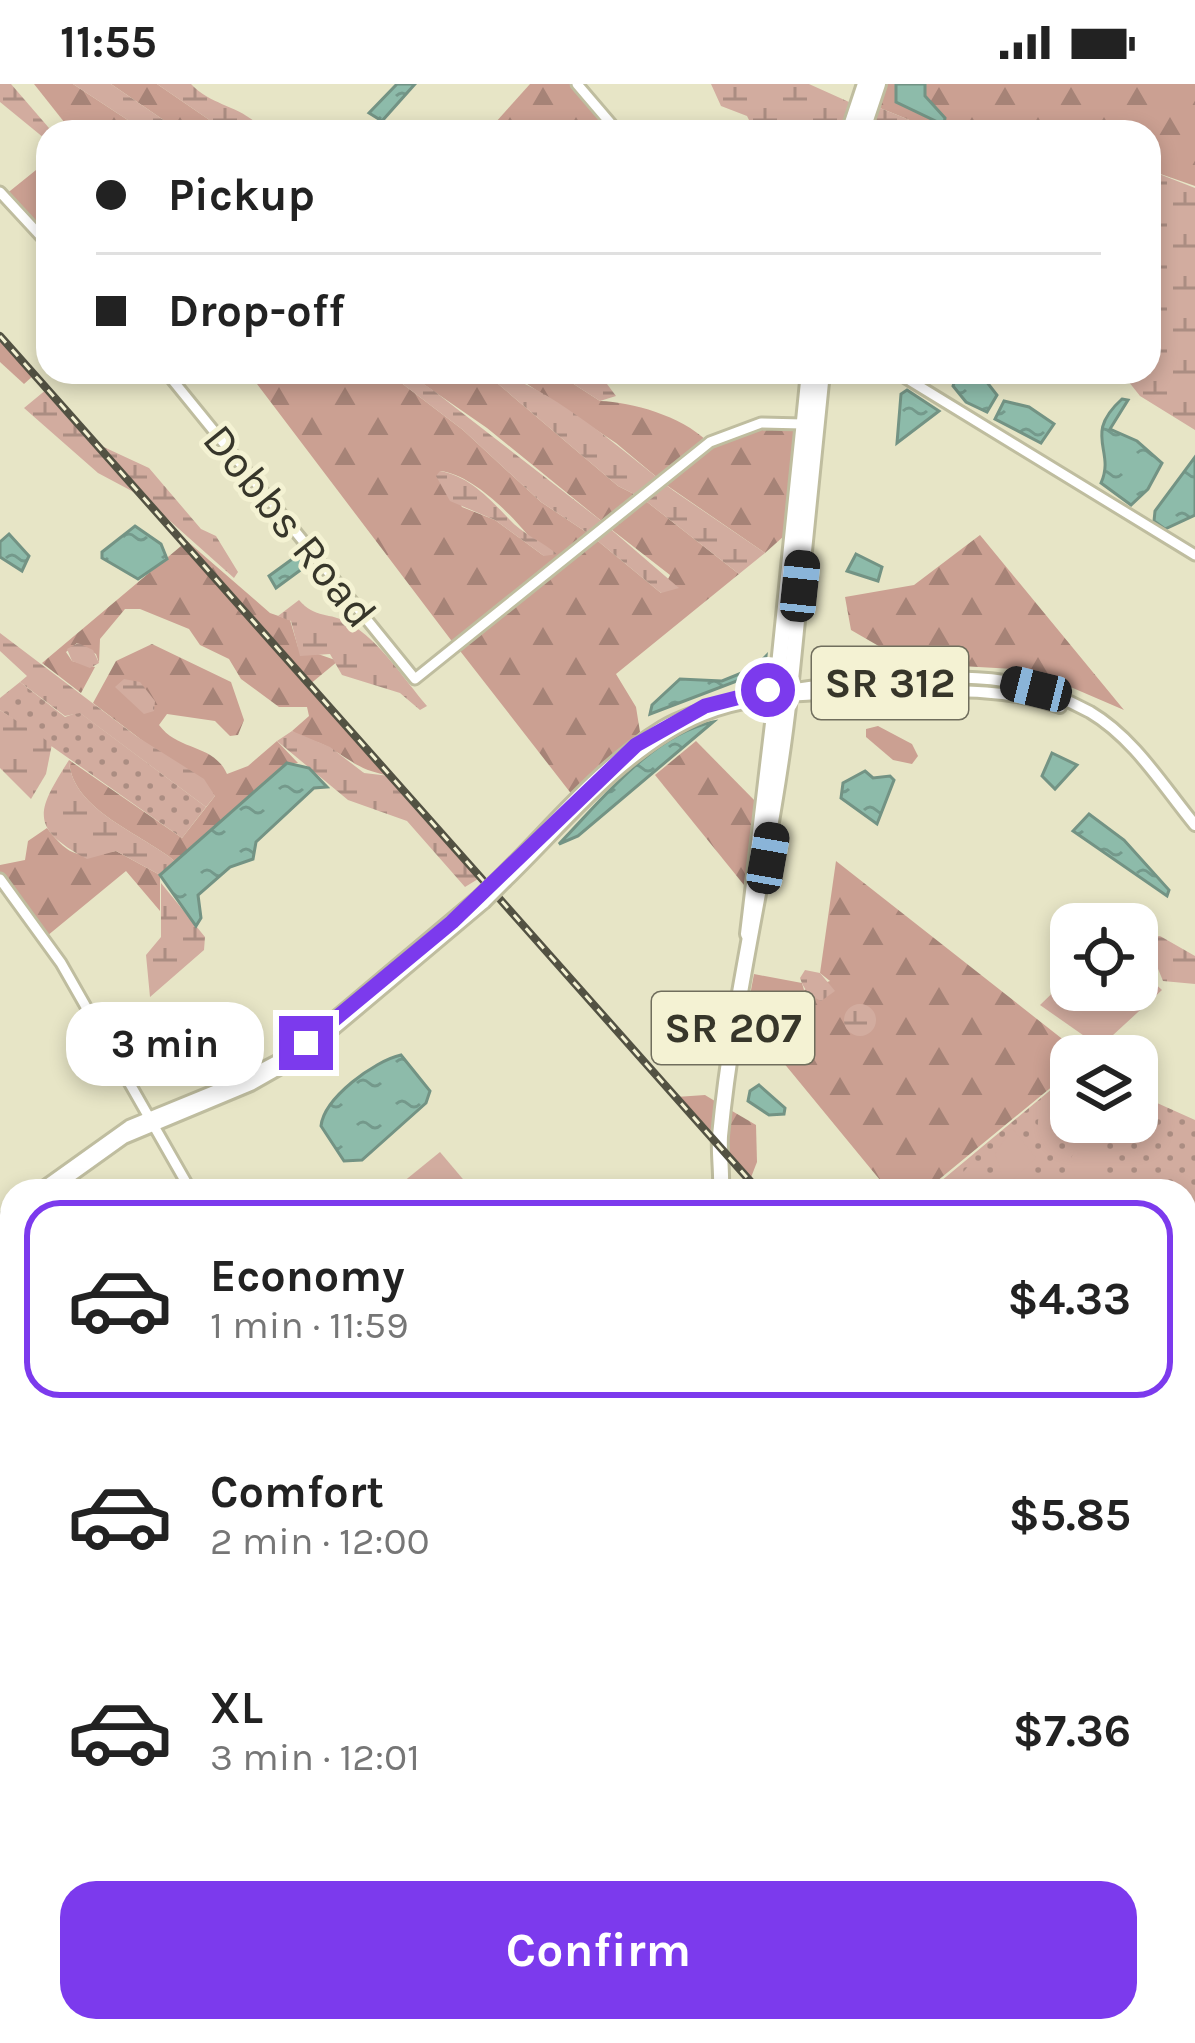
<!DOCTYPE html>
<html lang="en">
<head>
<meta charset="utf-8">
<style>
  :root { --surface:#fff; --page:#f2f2f2; --text:#222; --muted:#767676; --line:#e0e0e0; --accent:#7c3aed }
  body { margin:0; font-family:Karla,sans-serif; background:var(--page); color:var(--text); height:100vh; display:flex; flex-direction:column; font-size:45px; white-space:nowrap }
  * { box-sizing:border-box; margin:0 }
  p { font-size:39px; color:var(--muted) }
  .icon { flex:none; width:66px; height:66px; fill:none; stroke:currentColor; stroke-width:2; stroke-linecap:round; stroke-linejoin:round }
  .map { position:relative; flex:1; overflow:hidden }
  .drawer { position:absolute; left:0px; top:1095px; width:1197px; height:864px; display:flex; flex-direction:column; background:var(--surface); border-radius:36px 36px 0 0; box-shadow:0 6px 18px #0003 }
  .drawer>* { flex:none }
  .top-card { position:absolute; left:36px; top:36px; width:1125px; height:264px; border-radius:36px; box-shadow:0 6px 18px #0003; display:grid; align-content:center; height:264px; padding:0 60px; background:var(--surface) }
  .fabs { position:absolute; left:1050px; top:819px; display:grid; gap:24px }
  .fabs a { display:grid; place-items:center; width:108px; height:108px; border-radius:24px; background:var(--surface); box-shadow:0 6px 18px #0003; font-size:60px }
  .end { position:absolute; width:54px; height:54px; margin:-27px; border:15px solid #7c3aed; background:#fff; box-shadow:0 0 0 6px #fff }
  .from { border-radius:50% }
  .bubble { position:absolute; height:84px; border-radius:36px; background:var(--surface); box-shadow:0 6px 18px #0003; font-size:39px; font-weight:700; line-height:84px; text-align:center }
  .car { position:absolute; width:36px; height:72px; margin:-36px -18px; border-radius:15px; box-shadow:0 0 9px 3px #0007; background:linear-gradient(#222 24%,#8ab4d8 0 40%,#222 0 76%,#8ab4d8 0 86%,#222 0) }
  .top-card b { display:flex; align-items:center; gap:42px; height:114px; font-size:45px }
  .top-card b+b { border-top:3px solid var(--line) }
  .top-card i { width:30px; height:30px; background:var(--text) }
  ul { padding:21px 0 0; list-style:none }
  li { display:flex; align-items:center; gap:36px; height:198px; margin:0 24px 18px; padding:0 36px; border:6px solid transparent; border-radius:36px }
  li div { flex:1 }
  li b { display:block; font-size:45px }
  li em { font-style:normal; font-weight:700 }
  li.on { border-color:var(--accent) }
  li>.icon { width:108px; height:108px; stroke-width:1.5 }
  .action { display:flex; gap:24px; margin-top:auto; padding:24px 60px }
  .action a { flex:1; height:138px; border-radius:36px; background:var(--accent); color:#fff; font-size:48px; font-weight:700; line-height:138px; text-align:center }
  .status { display:flex; justify-content:space-between; align-items:center; height:84px; padding:0 60px; background:var(--surface); direction:ltr }
  .status svg { height:33px; fill:currentColor }
  .map>svg:first-child { display:block }
  .grass { fill:url(#grass-dots) }
  .forest { fill:url(#forest-firs); fill-rule:evenodd }
  .wetland { fill:url(#wetland-marsh) }
  .pitch { fill:#d2ac9f }
  .water { fill:url(#water-ripples); stroke:#739384; stroke-width:3 }
  .lines { fill:none; stroke-linecap:round; stroke-linejoin:round }
  .secondary-casing { stroke:#bfbd9f; stroke-width:15 }
  .primary-casing { stroke:#bfbd9f; stroke-width:16 }
  .highway-casing { stroke:#bfbd9f; stroke-width:20 }
  .secondary { stroke:#fff; stroke-width:9 }
  .primary { stroke:#fff; stroke-width:10 }
  .highway { stroke:#fff; stroke-width:14 }
  .rail-casing { stroke:#535243; stroke-width:8 }
  .rail { stroke:#f4f2d3; stroke-width:3; stroke-dasharray:9; stroke-linecap:butt }
  .primary-bridge-casing { stroke:#bfbd9f; stroke-width:16; stroke-linecap:butt }
  .primary-bridge { stroke:#fff; stroke-width:10 }
  .route { stroke:#7c3aed; stroke-width:15 }
  .labels { text-anchor:middle; dominant-baseline:central; stroke-width:10; stroke-linejoin:round; paint-order:stroke }
  .shield { fill:#f4f2d3; stroke:#706e5d; stroke-width:3 }
  .shield-label { font-size:42px; font-weight:bold; fill:#37362a }
  .street-label { font-size:45px; fill:#37362a; stroke:#f4f2d3 }
</style>
</head>
<body>
<div class="status"><b>11:55</b><svg viewBox="0 0 49 12"><path d="M0 12V9h3v3zM5 12V6h3v6zM10 12V3h3v9zM15 12V0h3v12zM26 1h20v11H26zM47 4h2v5h-2z"/></svg></div>
<div class="map">
<svg width="1195" height="1959" viewBox="0 0 1195 1959">
  <defs>
    <pattern id="grass-dots" width="8" height="8" patternUnits="userSpaceOnUse" patternTransform="scale(3)"><rect width="8" height="8" fill="#d2ac9f"/><path d="M2 2h.1M6 6h.1" fill="none" stroke="#ab8d82" stroke-width="1.8" stroke-linecap="round"/></pattern>
    <pattern id="forest-firs" width="22" height="20" patternUnits="userSpaceOnUse" patternTransform="scale(3)"><rect width="22" height="20" fill="#cba092"/><path d="M5 1l3.5 6h-7zM16 11l3.5 6h-7z" fill="#a68377"/></pattern>
    <pattern id="wetland-marsh" width="20" height="14" patternUnits="userSpaceOnUse" patternTransform="scale(3)"><rect width="20" height="14" fill="#d2ac9f"/><path d="M1 5h8M5 5V1M11 12h8M15 12V8" fill="none" stroke="#ab8d82"/></pattern>
    <pattern id="water-ripples" width="26" height="14" patternUnits="userSpaceOnUse" patternTransform="scale(3)"><rect width="26" height="14" fill="#8dbbaa"/><path d="M2 4q2-2 4 0t4 0M15 11q2-2 4 0t4 0" fill="none" stroke="#74998b"/></pattern>
  </defs>
  <rect width="100%" height="100%" fill="#e7e5c6"/>
  <!-- grass -->
  <g class="grass">
    <path d="M20,598L65,633L79,628L206,723L182,754L0,626V614Z"/>
    <path d="M1071,989V1038H1137V1010L1195,1036V1172L1185,1175V1107H929Z"/>
  </g>
  <!-- forest -->
  <g class="forest">
    <path d="M34,0H73L146,48H72Z"/>
    <path d="M111,0H157L227,48H181Z"/>
    <path d="M530,0H574L615,48H487Z"/>
    <path d="M887,0H896V18L944,41L925,12V0H1195V102L1149,86V48H939L880,24Z"/>
    <path d="M41,82L48,92L44,117L48,157L5,111Z"/>
    <path d="M0,252L34,291L24,300L0,278Z"/>
    <path d="M268,288H387L463,346L541,418L589,450L454,560L257,300ZM440,387C477,391 523,442 544,472L495,436L462,423Z"/>
    <path d="M406,288H484L618,402L638,412L604,439L487,344Z"/>
    <path d="M509,288H555L600,317C632,318 681,332 707,357L659,395L616,359Z"/>
    <path d="M762,342H799L784,452L765,469L662,398L720,354Z"/>
    <path d="M642,414L739,490L616,590L636,623L640,648L573,712L457,563L593,453L661,509L670,491L607,442Z"/>
    <path d="M980,451L1124,626L1031,586L908,579L851,546L845,513L914,501Z"/>
    <path d="M187,457L270,529L290,536L298,563L338,577L309,601L390,692C357,685 356,679 328,663C316,656 304,656 292,647L309,632L307,623H279L241,595L229,575L200,561L189,545L140,525H125L100,555L99,579L96,570L77,559L66,568L72,577L95,583L81,609L42,579Z"/>
    <path d="M152,560L231,598L244,636L238,651L230,652L215,637L167,630L159,641C179,668 213,659 227,690L248,682L277,657L298,679L287,680L176,778C143,750 71,726 69,676L182,754L215,712L93,619L116,577Z"/>
    <path d="M878,642L912,660L918,672L912,680L893,676L866,653V645Z"/>
    <path d="M696,657L759,721L744,801L655,691Z"/>
    <path d="M47,744C72,776 80,773 116,767L160,791V827L126,787L47,852L0,791V781L25,776L28,757Z"/>
    <path d="M836,777L1084,972H1071V987L925,1107H889L746,933L754,890L802,899L804,906L830,897L820,889Z"/>
    <path d="M705,1011L723,1022L718,1060L676,1013Z"/>
    <path d="M727,1024L756,1041L757,1078L750,1096L729,1072Z"/>
  </g>
  <!-- wetland -->
  <g class="wetland">
    <path d="M0,0H11L49,44L44,54L0,18Z"/>
    <path d="M73,0H111L181,48H146Z"/>
    <path d="M157,0H191C214,24 239,19 266,48H227Z"/>
    <path d="M711,0H809L849,18L841,48H755L747,32L721,22Z"/>
    <path d="M878,23L880,24L939,48H870Z"/>
    <path d="M1149,86L1195,104V346L1140,312L1121,288H1149Z"/>
    <path d="M387,288H406L434,307L604,439L589,450L541,418L463,346Z"/>
    <path d="M484,288C531,288 619,363 659,395L638,412L618,402Z"/>
    <path d="M555,288H598L616,312L600,317Z"/>
    <path d="M47,305L95,359L149,384L201,445L216,452L238,488L234,494L143,413L98,389L24,324Z"/>
    <path d="M440,387C469,392 490,415 509,435C522,450 543,458 557,470L544,472L495,436L450,417L436,392Z"/>
    <path d="M662,398L674,407L765,469L739,490L642,414Z"/>
    <path d="M607,442L679,504L661,509L593,453Z"/>
    <path d="M299,516C315,535 330,528 349,539C380,557 404,595 427,622L420,626L400,609L342,591L330,570L300,572L291,537L278,532Z"/>
    <path d="M0,549L136,652L204,695L215,712L206,723L80,629L65,632L20,598L27,592L0,567Z"/>
    <path d="M78,559L93,566L99,579L90,584L72,577L67,565Z"/>
    <path d="M124,595L140,598L155,617L154,627L144,630L115,603Z"/>
    <path d="M0,626L52,660L46,690L31,715L0,684Z"/>
    <path d="M292,647L330,663L364,689L390,692L478,795L465,803L407,737L348,716L277,657Z"/>
    <path d="M69,676C71,726 143,750 176,778L160,791L116,767L87,775C28,743 37,727 69,676Z"/>
    <path d="M161,799L205,853L204,866L150,913L146,871L161,853Z"/>
    <path d="M1160,852L1195,872V900L1163,897L1145,853Z"/>
    <path d="M805,886L820,889L835,907L821,917C809,911 804,906 800,894Z"/>
    <circle cx="860" cy="936" r="16"/>
    <path d="M129,1947H212L213,1949L208,1959H132Z"/>
    <path d="M237,1947H287L296,1953L293,1959H249Z"/>
    <path d="M602,1947H618L645,1959H558Z"/>
  </g>
  <!-- pitch -->
  <g class="pitch">
    <path d="M1137,883L1162,906L1100,963L1040,921L1071,891V906H1137Z"/>
    <path d="M1055,1011L1078,1043L1048,1067C1033,1047 1034,1026 1055,1011Z"/>
    <path d="M1012,1044L1036,1074L1006,1102L995,1070Z"/>
    <path d="M1086,1049L1111,1079L1081,1107L1069,1077Z"/>
    <path d="M440,1068L473,1107H392Z"/>
    <path d="M971,1079L993,1107H947Z"/>
  </g>
  <!-- water -->
  <g class="water">
    <path d="M397,0H415L382,37L369,29Z"/>
    <path d="M896,0H925V12L945,34L944,41L896,18Z"/>
    <path d="M958,288H979L997,311L987,328L966,318L953,302Z"/>
    <path d="M907,306L939,327L897,359L901,310Z"/>
    <path d="M1122,315L1128,316L1110,345L1137,357L1162,379L1148,405L1131,421L1101,399C1116,366 1082,351 1122,315Z"/>
    <path d="M1004,317L1029,323L1054,340L1041,359L995,335Z"/>
    <path d="M1195,373V431L1165,445L1154,437L1155,427Z"/>
    <path d="M135,442L161,460L167,475L138,495L102,474V468Z"/>
    <path d="M9,450L29,472L22,487L0,473V458Z"/>
    <path d="M856,470L882,483L878,497L847,487Z"/>
    <path d="M295,473H302L306,482L276,504L269,492Z"/>
    <path d="M766,572L764,591L755,590L650,630L652,621L680,595L722,597L754,584Z"/>
    <path d="M713,638L578,752L559,760C602,716 652,650 713,638Z"/>
    <path d="M1052,669L1077,681L1055,705L1042,692Z"/>
    <path d="M287,679L309,684L327,703L314,704L256,758L253,775L230,783L198,811L201,834L196,842L160,791Z"/>
    <path d="M865,687L873,694L890,692L894,696L877,740L841,714L843,699Z"/>
    <path d="M1089,730L1124,756L1169,806L1167,812L1073,747Z"/>
    <path d="M401,971L430,1007L426,1019L362,1076L344,1077L321,1042C324,1014 374,977 401,971Z"/>
    <path d="M759,1001L785,1024L784,1030L769,1031L748,1017L750,1007Z"/>
    <path d="M12,1667L6,1736L8,1713L12,1947H120L122,1959H4L0,1953L8,1947L0,1936V1694Z"/>
    <path d="M301,1947L345,1953L348,1947H360L358,1955L386,1947H588L545,1959H295Z"/>
    <path d="M622,1947H714L724,1959H650Z"/>
  </g>
  <g class="lines">
    <!-- secondary casing -->
    <g class="secondary-casing">
      <g id="secondary">
        <path d="M577,0L618,48"/>
        <path d="M0,108L48,160"/>
        <path d="M166,288L415,595L710,358L761,339L803,340"/>
        <path d="M896,288L1195,471"/>
        <path d="M0,795L61,879L191,1107"/>
        <path d="M94,934L117,942"/>
        <path d="M1185,1839L1195,1850"/>
        <path d="M921,1947L933,1959"/>
      </g>
    </g>
    <!-- primary casing -->
    <g class="primary-casing">
      <g id="primary">
        <path d="M500,792C551,742 601,680 662,643C729,603 926,585 1004,597C1032,602 1064,614 1090,628C1134,654 1163,702 1195,741"/>
        <path d="M506,797C565,740 625,663 703,631C762,608 833,609 895,608C951,607 1008,604 1060,623"/>
        <path d="M38,1107L129,1042L239,997L294,968L478,813"/>
        <path d="M50,1107L124,1054L251,1001L302,972L484,819"/>
        <path d="M0,1138L12,1128"/>
        <path d="M9,1167L12,1141"/>
        <path d="M0,1174L12,1188"/>
      </g>
    </g>
    <!-- highway casing -->
    <g class="highway-casing">
      <g id="highway">
        <path d="M849,48L865,0"/>
        <path d="M862,48L878,0"/>
        <path d="M778,591L809,288"/>
        <path d="M790,606L822,288"/>
        <path d="M748,850L776,614"/>
        <path d="M721,1107C722,1089 719,1071 720,1052C734,904 773,761 789,613"/>
        <path d="M748,1947L754,1959"/>
      </g>
    </g>
    <!-- secondary -->
    <use href="#secondary" class="secondary"/>
    <!-- primary -->
    <use href="#primary" class="primary"/>
    <!-- highway -->
    <use href="#highway" class="highway"/>
    <!-- rail casing -->
    <g class="rail-casing">
      <g id="rail">
        <path d="M0,252L759,1107"/>
        <path d="M1185,1586L1195,1598"/>
      </g>
    </g>
    <!-- rail -->
    <use href="#rail" class="rail"/>
    <!-- primary-bridge casing -->
    <g class="primary-bridge-casing">
      <g id="primary-bridge">
        <path d="M478,813L500,792"/>
        <path d="M484,819L506,797"/>
      </g>
    </g>
    <!-- primary-bridge -->
    <use href="#primary-bridge" class="primary-bridge"/>
  </g>
  <g class="lines">
    <!-- route -->
    <path class="route" d="M306,959L452,838L636,661L705,622L768,606"/>
  </g>
  <g class="labels">
    <!-- shield labels -->
    <g class="shield">
      <rect x="812" y="563" width="156" height="72" rx="9"/>
      <rect x="652" y="908" width="162" height="72" rx="9"/>
    </g>
    <g class="shield-label">
      <text x="890" y="599">SR 312</text>
      <text x="733" y="944">SR 207</text>
    </g>
    <!-- street labels -->
    <g class="street-label">
      <text transform="translate(290 442) rotate(51)">Dobbs Road</text>
    </g>
  </g>
</svg>
<div class="fabs">
<a><svg class="icon" aria-label="locate" viewBox="0 0 24 24"><circle cx="12" cy="12" r="6"/><path d="M12 2v4M12 18v4M2 12h4M18 12h4"/></svg></a>
<a><svg class="icon" aria-label="layers" viewBox="0 0 24 24"><path d="M12 4l9 5-9 5-9-5zM3 14l9 5 9-5"/></svg></a>
</div>
<i class="end from" style="left:768px;top:606px"></i>
<i class="end" style="left:306px;top:959px"></i>
<div class="bubble" style="left:66px;top:918px;width:198px">3 min</div>
<i class="car" style="left:800px;top:502px;rotate:6deg"></i>
<i class="car" style="left:1036px;top:605px;rotate:284deg"></i>
<i class="car" style="left:768px;top:774px;rotate:10deg"></i>
<div class="top-card">
<b><i class="from"></i>Pickup</b>
<b><i></i>Drop-off</b>
</div>
<section class="drawer">
<ul>
<li class="on"><svg class="icon" aria-label="car" viewBox="0 0 24 24"><path d="M5 17H2v-5l4-1 3-4h7l3 4 3 1v5h-3M9 17h6M6 11h13"/><circle cx="7" cy="17" r="2"/><circle cx="17" cy="17" r="2"/></svg><div><b>Economy</b><p>1 min · 11:59</p></div><em>$4.33</em></li>
<li><svg class="icon" aria-label="car" viewBox="0 0 24 24"><path d="M5 17H2v-5l4-1 3-4h7l3 4 3 1v5h-3M9 17h6M6 11h13"/><circle cx="7" cy="17" r="2"/><circle cx="17" cy="17" r="2"/></svg><div><b>Comfort</b><p>2 min · 12:00</p></div><em>$5.85</em></li>
<li><svg class="icon" aria-label="car" viewBox="0 0 24 24"><path d="M5 17H2v-5l4-1 3-4h7l3 4 3 1v5h-3M9 17h6M6 11h13"/><circle cx="7" cy="17" r="2"/><circle cx="17" cy="17" r="2"/></svg><div><b>XL</b><p>3 min · 12:01</p></div><em>$7.36</em></li>
</ul>
<div class="action"><a>Confirm</a></div>
</section>
</div>
</body>
</html>
